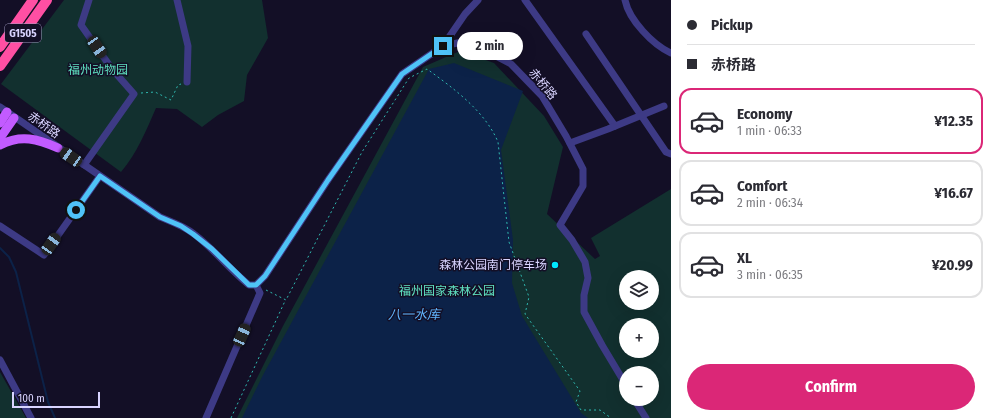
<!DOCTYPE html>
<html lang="en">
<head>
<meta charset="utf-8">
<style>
  :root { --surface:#fff; --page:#f2f2f3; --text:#2b2b33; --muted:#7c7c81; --line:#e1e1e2; --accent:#db2777 }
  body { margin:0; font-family:"Fira Sans Condensed","Noto Sans SC",sans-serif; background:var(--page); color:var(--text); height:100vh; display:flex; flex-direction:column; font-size:15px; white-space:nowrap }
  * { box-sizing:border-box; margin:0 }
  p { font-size:13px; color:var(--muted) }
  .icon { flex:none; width:22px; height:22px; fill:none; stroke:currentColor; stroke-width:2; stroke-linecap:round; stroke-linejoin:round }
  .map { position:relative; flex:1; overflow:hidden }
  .panel { display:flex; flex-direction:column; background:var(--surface); width:320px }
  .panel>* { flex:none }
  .guide { display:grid; align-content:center; height:88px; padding:0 16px; background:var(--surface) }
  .controls { position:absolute; left:619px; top:270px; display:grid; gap:8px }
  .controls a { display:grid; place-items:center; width:40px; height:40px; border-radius:50%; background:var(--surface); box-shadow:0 4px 16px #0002; font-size:20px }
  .scale { position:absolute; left:12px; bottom:10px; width:88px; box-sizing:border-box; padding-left:4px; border:2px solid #d9d4ff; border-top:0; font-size:11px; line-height:14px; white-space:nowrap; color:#d9d4ff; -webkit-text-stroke:3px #130f26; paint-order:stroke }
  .end { position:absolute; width:18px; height:18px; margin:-9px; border:5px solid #4fc3f7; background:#111; box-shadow:0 0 0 2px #111 }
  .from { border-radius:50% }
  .bubble { position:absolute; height:28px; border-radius:14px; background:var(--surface); box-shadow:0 4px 16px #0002; font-size:13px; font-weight:700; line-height:28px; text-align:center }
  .car { position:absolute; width:12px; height:24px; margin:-12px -6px; border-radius:5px; box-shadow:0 0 3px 1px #0007; background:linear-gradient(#222 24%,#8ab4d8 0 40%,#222 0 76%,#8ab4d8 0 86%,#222 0) }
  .guide b { display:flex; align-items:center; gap:14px; height:38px; font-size:15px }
  .guide b+b { border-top:1px solid var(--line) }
  .guide i { width:10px; height:10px; background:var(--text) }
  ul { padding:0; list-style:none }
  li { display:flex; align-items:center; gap:12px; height:66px; margin:0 8px 6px; padding:0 8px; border:2px solid var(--line); border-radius:12px }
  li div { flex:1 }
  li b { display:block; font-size:15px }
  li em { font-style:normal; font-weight:700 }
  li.active { border-color:var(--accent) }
  li>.icon { width:36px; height:36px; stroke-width:1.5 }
  .action { display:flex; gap:8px; margin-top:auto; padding:8px 16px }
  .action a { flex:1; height:46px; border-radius:24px; background:var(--accent); color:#fff; font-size:16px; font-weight:700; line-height:46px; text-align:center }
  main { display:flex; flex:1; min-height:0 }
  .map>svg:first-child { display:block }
  .green { fill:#12302f; fill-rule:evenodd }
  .water { fill:#0c2248 }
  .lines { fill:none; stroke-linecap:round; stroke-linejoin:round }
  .stream { stroke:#0c2248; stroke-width:2 }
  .path { stroke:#2fb8b0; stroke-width:1; stroke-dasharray:2 3; stroke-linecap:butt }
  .minor { stroke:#3d3a85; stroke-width:7 }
  .major { stroke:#c25bff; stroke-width:9 }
  .highway { stroke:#ff4fa3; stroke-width:10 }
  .route { stroke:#4fc3f7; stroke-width:5 }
  .poi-dot { fill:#00e5ff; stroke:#130f26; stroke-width:1.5 }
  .labels { text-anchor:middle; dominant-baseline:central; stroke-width:3; stroke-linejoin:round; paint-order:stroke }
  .shield { fill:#130f26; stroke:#9e99be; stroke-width:1 }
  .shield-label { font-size:11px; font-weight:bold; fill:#d9d4ff }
  .park-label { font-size:12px; fill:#5fe0c0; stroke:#130f26 }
  .street-label { font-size:12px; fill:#d9d4ff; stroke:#130f26 }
  .poi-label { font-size:12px; fill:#d9d4ff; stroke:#130f26; text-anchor:end }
  .water-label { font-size:13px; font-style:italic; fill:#62b6ff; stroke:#130f26 }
</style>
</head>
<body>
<main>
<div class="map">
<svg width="671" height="418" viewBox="0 0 671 418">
  <rect width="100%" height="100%" fill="#130f26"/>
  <!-- green -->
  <g class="green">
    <path d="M64,0H262L268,38L247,75L244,101L218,115L202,127L177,109L156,108C146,131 137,153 121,172L1,84Z"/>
    <path d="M460,51L494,63L544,116L563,147L547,214L595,259L600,256L591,238L671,189V418H237L283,326L423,67ZM626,277H652V303H626ZM626,325H652V351H626ZM626,373H652V399H626Z"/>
    <path d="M0,372L26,418H0Z"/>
  </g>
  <!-- water -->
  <path class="water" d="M454,63L523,91L501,150L513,240L512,283L522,316L581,413L588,418H242L262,377L429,69Z"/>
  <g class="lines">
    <!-- stream -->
    <path class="stream" d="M0,248L9,257L16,272L48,402L55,418"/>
    <!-- path -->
    <g class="path">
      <path d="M141,93L155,92L171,100L178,85L181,84"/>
      <path d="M266,290L286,300L362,152L409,78L427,69C453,88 485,111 498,142L509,242L529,297L525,314L580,391L576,402L581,410H600L611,418"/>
      <path d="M231,418L285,301"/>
    </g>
    <!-- minor -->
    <g class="minor">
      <path d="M177,0L188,46L187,82"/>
      <path d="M525,0L615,126"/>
      <path d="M625,0C629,20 653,45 671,53"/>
      <path d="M586,34L666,152L671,154"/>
      <path d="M443,46L465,14L478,0"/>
      <path d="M0,107L160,217C172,222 184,226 194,234C214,249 229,269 249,285H256L265,276L328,180L402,74L443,46L467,41L511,64L542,96L566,136L583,169V186L560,225L572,240L585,262L588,278L584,295V312L602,345L626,385"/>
      <path d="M570,143L608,129L664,106"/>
      <path d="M84,165L134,94L112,69L81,25L89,0"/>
      <path d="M0,226L44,255L100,176"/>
      <path d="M0,360L31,418"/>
      <path d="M634,399L646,418"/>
      <path d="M206,418L260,293L256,285"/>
    </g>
    <!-- major -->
    <g class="major">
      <path d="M0,123L7,112"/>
      <path d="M0,138L14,118"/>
      <path d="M0,145C21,134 38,139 58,148"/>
    </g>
    <!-- highway -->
    <g class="highway">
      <path d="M0,47L33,0"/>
      <path d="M0,66L47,0"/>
    </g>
  </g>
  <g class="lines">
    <!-- route -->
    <path class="route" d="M76,210L100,176L160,217L181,226L193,234L212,249L249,285H256L265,276L328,180L402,74L443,46"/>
  </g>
  <!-- markers -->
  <circle class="poi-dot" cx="555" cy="265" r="4"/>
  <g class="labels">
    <!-- shield labels -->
    <rect class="shield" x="5" y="24" width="36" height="18" rx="3"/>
    <g class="shield-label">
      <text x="23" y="33">G1505</text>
    </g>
    <!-- park labels -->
    <g class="park-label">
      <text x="98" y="70">福州动物园</text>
      <text x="447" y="291">福州国家森林公园</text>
    </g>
    <!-- street labels -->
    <g class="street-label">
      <text transform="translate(543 84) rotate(50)">赤桥路</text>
      <text transform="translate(44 125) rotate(35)">赤桥路</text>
    </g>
    <!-- poi labels -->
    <g class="poi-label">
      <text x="547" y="265">森林公园南门停车场</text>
    </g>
    <!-- water labels -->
    <g class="water-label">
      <text x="414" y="314">八一水库</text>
    </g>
  </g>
</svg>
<div class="controls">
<a><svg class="icon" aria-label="layers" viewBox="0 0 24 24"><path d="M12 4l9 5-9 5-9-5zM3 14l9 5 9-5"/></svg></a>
<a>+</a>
<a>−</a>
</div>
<div class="scale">100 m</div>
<i class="end from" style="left:76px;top:210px"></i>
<i class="end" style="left:443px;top:46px"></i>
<div class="bubble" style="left:457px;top:32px;width:66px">2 min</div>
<i class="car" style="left:97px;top:47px;rotate:146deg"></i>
<i class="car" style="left:71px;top:157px;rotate:304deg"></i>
<i class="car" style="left:51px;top:244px;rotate:35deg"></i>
<i class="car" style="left:242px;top:335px;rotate:24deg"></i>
</div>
<section class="panel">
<div class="guide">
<b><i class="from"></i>Pickup</b>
<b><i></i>赤桥路</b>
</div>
<ul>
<li class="active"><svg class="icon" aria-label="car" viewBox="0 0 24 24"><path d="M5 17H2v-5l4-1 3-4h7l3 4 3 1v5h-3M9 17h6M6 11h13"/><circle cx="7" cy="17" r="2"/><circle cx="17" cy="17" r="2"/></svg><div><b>Economy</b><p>1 min · 06:33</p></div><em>¥12.35</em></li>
<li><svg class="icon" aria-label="car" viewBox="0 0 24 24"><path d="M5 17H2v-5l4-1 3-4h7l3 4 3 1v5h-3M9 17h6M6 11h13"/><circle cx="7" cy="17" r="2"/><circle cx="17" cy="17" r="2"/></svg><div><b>Comfort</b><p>2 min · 06:34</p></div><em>¥16.67</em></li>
<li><svg class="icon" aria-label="car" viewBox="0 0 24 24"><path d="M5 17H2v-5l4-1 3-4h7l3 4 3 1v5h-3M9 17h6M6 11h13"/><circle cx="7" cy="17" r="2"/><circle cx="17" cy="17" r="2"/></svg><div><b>XL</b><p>3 min · 06:35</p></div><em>¥20.99</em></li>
</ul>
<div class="action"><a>Confirm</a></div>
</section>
</main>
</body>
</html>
